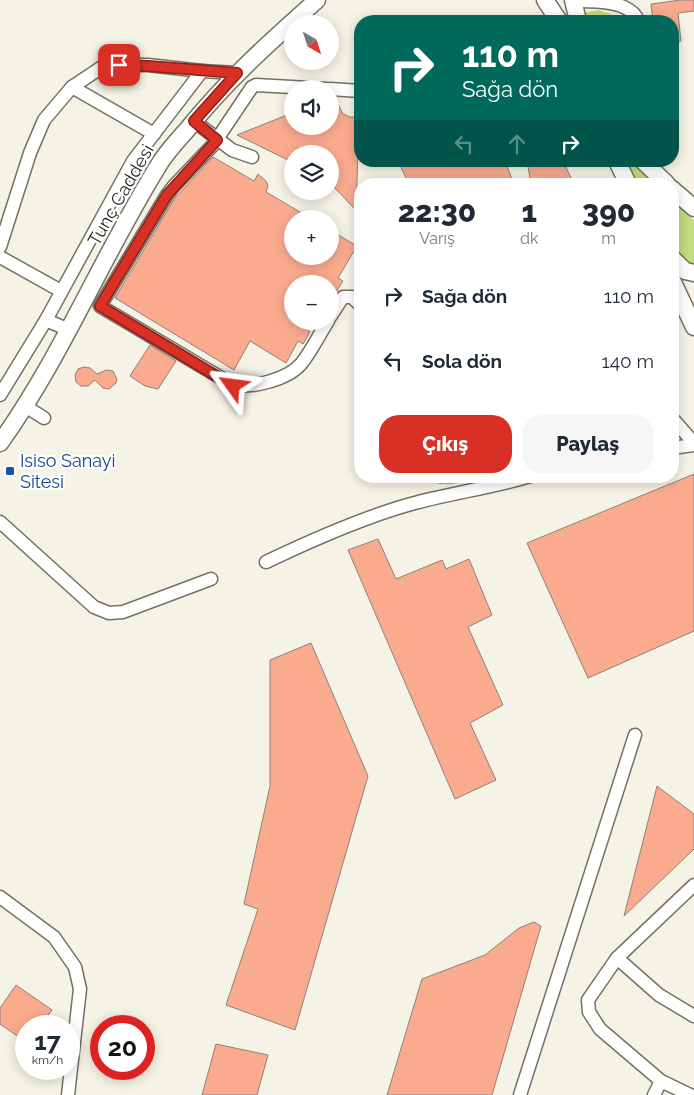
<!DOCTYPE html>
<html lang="tr">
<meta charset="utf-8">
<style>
body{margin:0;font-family:Raleway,sans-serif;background:#f6f6f7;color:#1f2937;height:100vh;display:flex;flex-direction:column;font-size:19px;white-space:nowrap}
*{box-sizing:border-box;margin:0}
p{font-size:16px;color:#747a83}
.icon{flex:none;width:28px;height:28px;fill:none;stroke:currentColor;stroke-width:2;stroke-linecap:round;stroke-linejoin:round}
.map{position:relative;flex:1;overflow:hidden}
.details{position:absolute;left:354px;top:178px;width:325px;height:305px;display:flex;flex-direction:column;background:#fff;border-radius:20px;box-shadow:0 2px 12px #0003}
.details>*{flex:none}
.guide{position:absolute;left:354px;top:15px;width:325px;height:152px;border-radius:20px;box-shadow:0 2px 12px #0003;background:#00695c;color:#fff;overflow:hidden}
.needle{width:32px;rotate:141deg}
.fabs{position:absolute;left:284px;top:15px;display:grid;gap:10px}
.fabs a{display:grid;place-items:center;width:55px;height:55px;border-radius:50%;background:#fff;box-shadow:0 2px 12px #0003;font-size:25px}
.speed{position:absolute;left:15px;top:1015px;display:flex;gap:10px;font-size:25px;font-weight:700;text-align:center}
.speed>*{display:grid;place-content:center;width:65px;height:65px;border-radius:50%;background:#fff;box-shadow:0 2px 12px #0003;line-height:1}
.speed small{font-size:12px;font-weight:400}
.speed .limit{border:8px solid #d22;background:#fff;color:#111}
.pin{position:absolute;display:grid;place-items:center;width:42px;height:42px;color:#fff;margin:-21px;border-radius:10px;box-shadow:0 2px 8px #0006}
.me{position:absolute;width:55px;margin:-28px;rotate:301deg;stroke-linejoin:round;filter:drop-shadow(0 0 4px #0008)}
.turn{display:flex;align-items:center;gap:18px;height:105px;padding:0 25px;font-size:22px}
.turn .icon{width:65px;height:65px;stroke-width:2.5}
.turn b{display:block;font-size:35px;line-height:42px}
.lanes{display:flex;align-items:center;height:48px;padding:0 25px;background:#0003;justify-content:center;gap:25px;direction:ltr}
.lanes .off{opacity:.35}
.eta{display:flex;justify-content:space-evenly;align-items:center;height:85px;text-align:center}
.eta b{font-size:30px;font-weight:800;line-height:35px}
.cta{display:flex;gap:10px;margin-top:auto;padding:10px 25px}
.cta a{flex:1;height:58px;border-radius:20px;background:#d93025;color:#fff;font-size:20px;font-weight:800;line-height:58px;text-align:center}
.cta a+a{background:#f6f6f7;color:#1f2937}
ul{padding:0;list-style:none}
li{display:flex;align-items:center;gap:15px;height:65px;padding:0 25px}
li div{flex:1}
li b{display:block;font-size:19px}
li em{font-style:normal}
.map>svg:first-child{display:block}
.green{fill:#c2dc7e}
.building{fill:#faab8e;stroke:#8e807b}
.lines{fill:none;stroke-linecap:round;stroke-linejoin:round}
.minor-casing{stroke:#737164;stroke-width:15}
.major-casing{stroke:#737164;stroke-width:19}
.minor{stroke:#fff;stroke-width:12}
.major{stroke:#fff;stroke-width:16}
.route-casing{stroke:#8d1f18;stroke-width:12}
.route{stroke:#d93025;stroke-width:9}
.transit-dot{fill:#1a4fb4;stroke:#fff;stroke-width:2}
.labels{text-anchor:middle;stroke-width:4.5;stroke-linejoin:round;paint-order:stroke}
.street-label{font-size:18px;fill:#282722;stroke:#fff}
.transit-label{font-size:18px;fill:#164399;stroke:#fff;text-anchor:start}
</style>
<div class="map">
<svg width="694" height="1095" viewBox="0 0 694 1095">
<rect width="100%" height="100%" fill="#f5f3e5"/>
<g class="green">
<polygon points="598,10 611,14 616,18 616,21 587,21 584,13"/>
<polygon points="626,161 633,161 654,184 638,184"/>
<polygon points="672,200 694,220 694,267 676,255 673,249"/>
</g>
<g class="building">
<polygon points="681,0 694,0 694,11 678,13 681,41 672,42 672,21 653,21 651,4"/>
<polygon points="330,97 334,97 343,114 350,117 356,117 359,121 356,210 330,183 330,154 292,154 292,162 237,135 292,113 292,126 330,126"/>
<polygon points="213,157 254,181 258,174 266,181 268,186 266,192 312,219 292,219 292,256 330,256 330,230 357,246 338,278 343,281 336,292 330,289 330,284 292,284 292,321 308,321 304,328 310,332 303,344 298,341 286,363 250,341 234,370 115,298 175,198"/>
<polygon points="398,161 505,161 514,184 409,184"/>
<polygon points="527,161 563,161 574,184 531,184"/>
<polygon points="150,345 176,361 158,389 145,386 130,376"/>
<polygon points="84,367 90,368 97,374 106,370 113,371 117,379 116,383 109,389 103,388 95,380 88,386 81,386 76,382 75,375 78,369"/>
<polygon points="694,474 694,631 588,678 527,543"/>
<polygon points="378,539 396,579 442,560 446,569 469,559 492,615 468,627 503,705 470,723 496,780 455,799 348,550"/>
<polygon points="311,643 368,776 295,1030 226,1005 258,909 244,904 270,786 270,660"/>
<polygon points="657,786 694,814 694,849 624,916"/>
<polygon points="534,922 541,926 492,1095 387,1095 422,979 485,955 519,928"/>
<polygon points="16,985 52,1010 40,1026 26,1026 26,1042 0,1024 0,1008"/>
<polygon points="216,1044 268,1055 257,1095 202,1095"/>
</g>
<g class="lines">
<defs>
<g id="minor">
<path d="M573,1C593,1 631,0 638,21"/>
<polyline points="72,87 154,134"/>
<path d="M327,89L256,85L252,87L213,145L173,187L167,195L100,306L233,385C252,388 287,380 301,364C311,352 319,335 328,321"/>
<polyline points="330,89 360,91"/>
<polyline points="194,121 232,150 252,157"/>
<polyline points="0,247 30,153 44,120 72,87 105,65 148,65 202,71"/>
<polyline points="0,257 61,291"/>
<polyline points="330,317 343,297 352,297 360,305"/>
<polyline points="69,330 46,320 133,161 202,71 237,73"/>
<polyline points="0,395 46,320"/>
<polyline points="25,406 44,418"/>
<polyline points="672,418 694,443"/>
<polyline points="672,448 694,445"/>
<polyline points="440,476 453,476"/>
<polyline points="0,522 94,607 109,613 123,612 211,579"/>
<path d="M266,562C312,540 361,518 411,504C450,493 491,488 530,476"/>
<polyline points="0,897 54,937 75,967 80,989 68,1095"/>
<polyline points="617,958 659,995 694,1016"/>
<polyline points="520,1095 635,735"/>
<polyline points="654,1095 661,1081"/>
<polyline points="690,1095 661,1081 600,1029 589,1012 588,1000 617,958 694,885"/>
</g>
<g id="major">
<polyline points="545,0 559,21"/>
<polyline points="573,0 578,21"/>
<polyline points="617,161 628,184"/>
<polyline points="643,161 667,184"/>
<polyline points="672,189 694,208"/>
<polyline points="672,258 685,271 694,273"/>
<polyline points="672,280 694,327"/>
<path d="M0,443C63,355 103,254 160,163C167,152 177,141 186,131C225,82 271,41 317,0"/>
</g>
</defs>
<use href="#minor" class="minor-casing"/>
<use href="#major" class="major-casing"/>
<use href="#minor" class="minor"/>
<use href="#major" class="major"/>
</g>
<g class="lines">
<defs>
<polyline id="route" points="119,65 148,66 237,73 194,121 217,140 167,195 100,306 233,386"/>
</defs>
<use href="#route" class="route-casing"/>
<use href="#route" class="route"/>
</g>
<rect class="transit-dot" x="5" y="466" width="10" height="10" rx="2.5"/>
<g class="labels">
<g class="street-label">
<text transform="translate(121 195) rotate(-60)" y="6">Tunç Caddesi</text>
</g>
<g class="transit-label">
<text x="20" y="467">Isiso Sanayi<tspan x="20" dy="21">Sitesi</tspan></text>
</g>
</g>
</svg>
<div class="fabs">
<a><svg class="needle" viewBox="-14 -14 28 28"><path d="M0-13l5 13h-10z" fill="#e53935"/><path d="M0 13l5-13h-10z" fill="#747a83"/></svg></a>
<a><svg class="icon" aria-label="sound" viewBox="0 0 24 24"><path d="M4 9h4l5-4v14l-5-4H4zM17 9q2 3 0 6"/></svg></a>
<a><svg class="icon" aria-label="layers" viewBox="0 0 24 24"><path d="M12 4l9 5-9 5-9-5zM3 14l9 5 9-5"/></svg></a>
<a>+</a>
<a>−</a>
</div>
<div class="speed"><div>17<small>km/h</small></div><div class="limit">20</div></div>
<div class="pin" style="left:119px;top:65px;background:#d93025"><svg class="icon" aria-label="arrive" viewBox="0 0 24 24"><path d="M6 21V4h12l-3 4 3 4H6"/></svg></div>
<svg class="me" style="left:233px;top:386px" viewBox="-20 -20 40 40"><path d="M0-17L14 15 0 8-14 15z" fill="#d93025" stroke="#fff" stroke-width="4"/></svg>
<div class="guide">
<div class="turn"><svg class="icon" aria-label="right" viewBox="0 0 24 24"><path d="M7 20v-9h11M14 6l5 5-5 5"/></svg><div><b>110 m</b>Sağa dön</div></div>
<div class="lanes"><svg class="icon off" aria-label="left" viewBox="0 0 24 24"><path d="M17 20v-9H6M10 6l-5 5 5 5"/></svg><svg class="icon off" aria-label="ahead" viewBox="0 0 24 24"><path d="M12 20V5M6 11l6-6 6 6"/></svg><svg class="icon" aria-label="right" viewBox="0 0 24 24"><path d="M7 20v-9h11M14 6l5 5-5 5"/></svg></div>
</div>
<section class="details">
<div class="eta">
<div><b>22:30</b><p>Varış</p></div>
<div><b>1</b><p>dk</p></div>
<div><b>390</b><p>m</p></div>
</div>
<ul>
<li><svg class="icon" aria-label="right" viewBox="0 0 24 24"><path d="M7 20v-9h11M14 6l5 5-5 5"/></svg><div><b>Sağa dön</b></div><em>110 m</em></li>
<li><svg class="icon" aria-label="left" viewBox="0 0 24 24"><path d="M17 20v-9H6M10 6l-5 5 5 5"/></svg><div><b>Sola dön</b></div><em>140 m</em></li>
</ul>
<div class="cta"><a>Çıkış</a><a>Paylaş</a></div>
</section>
</div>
